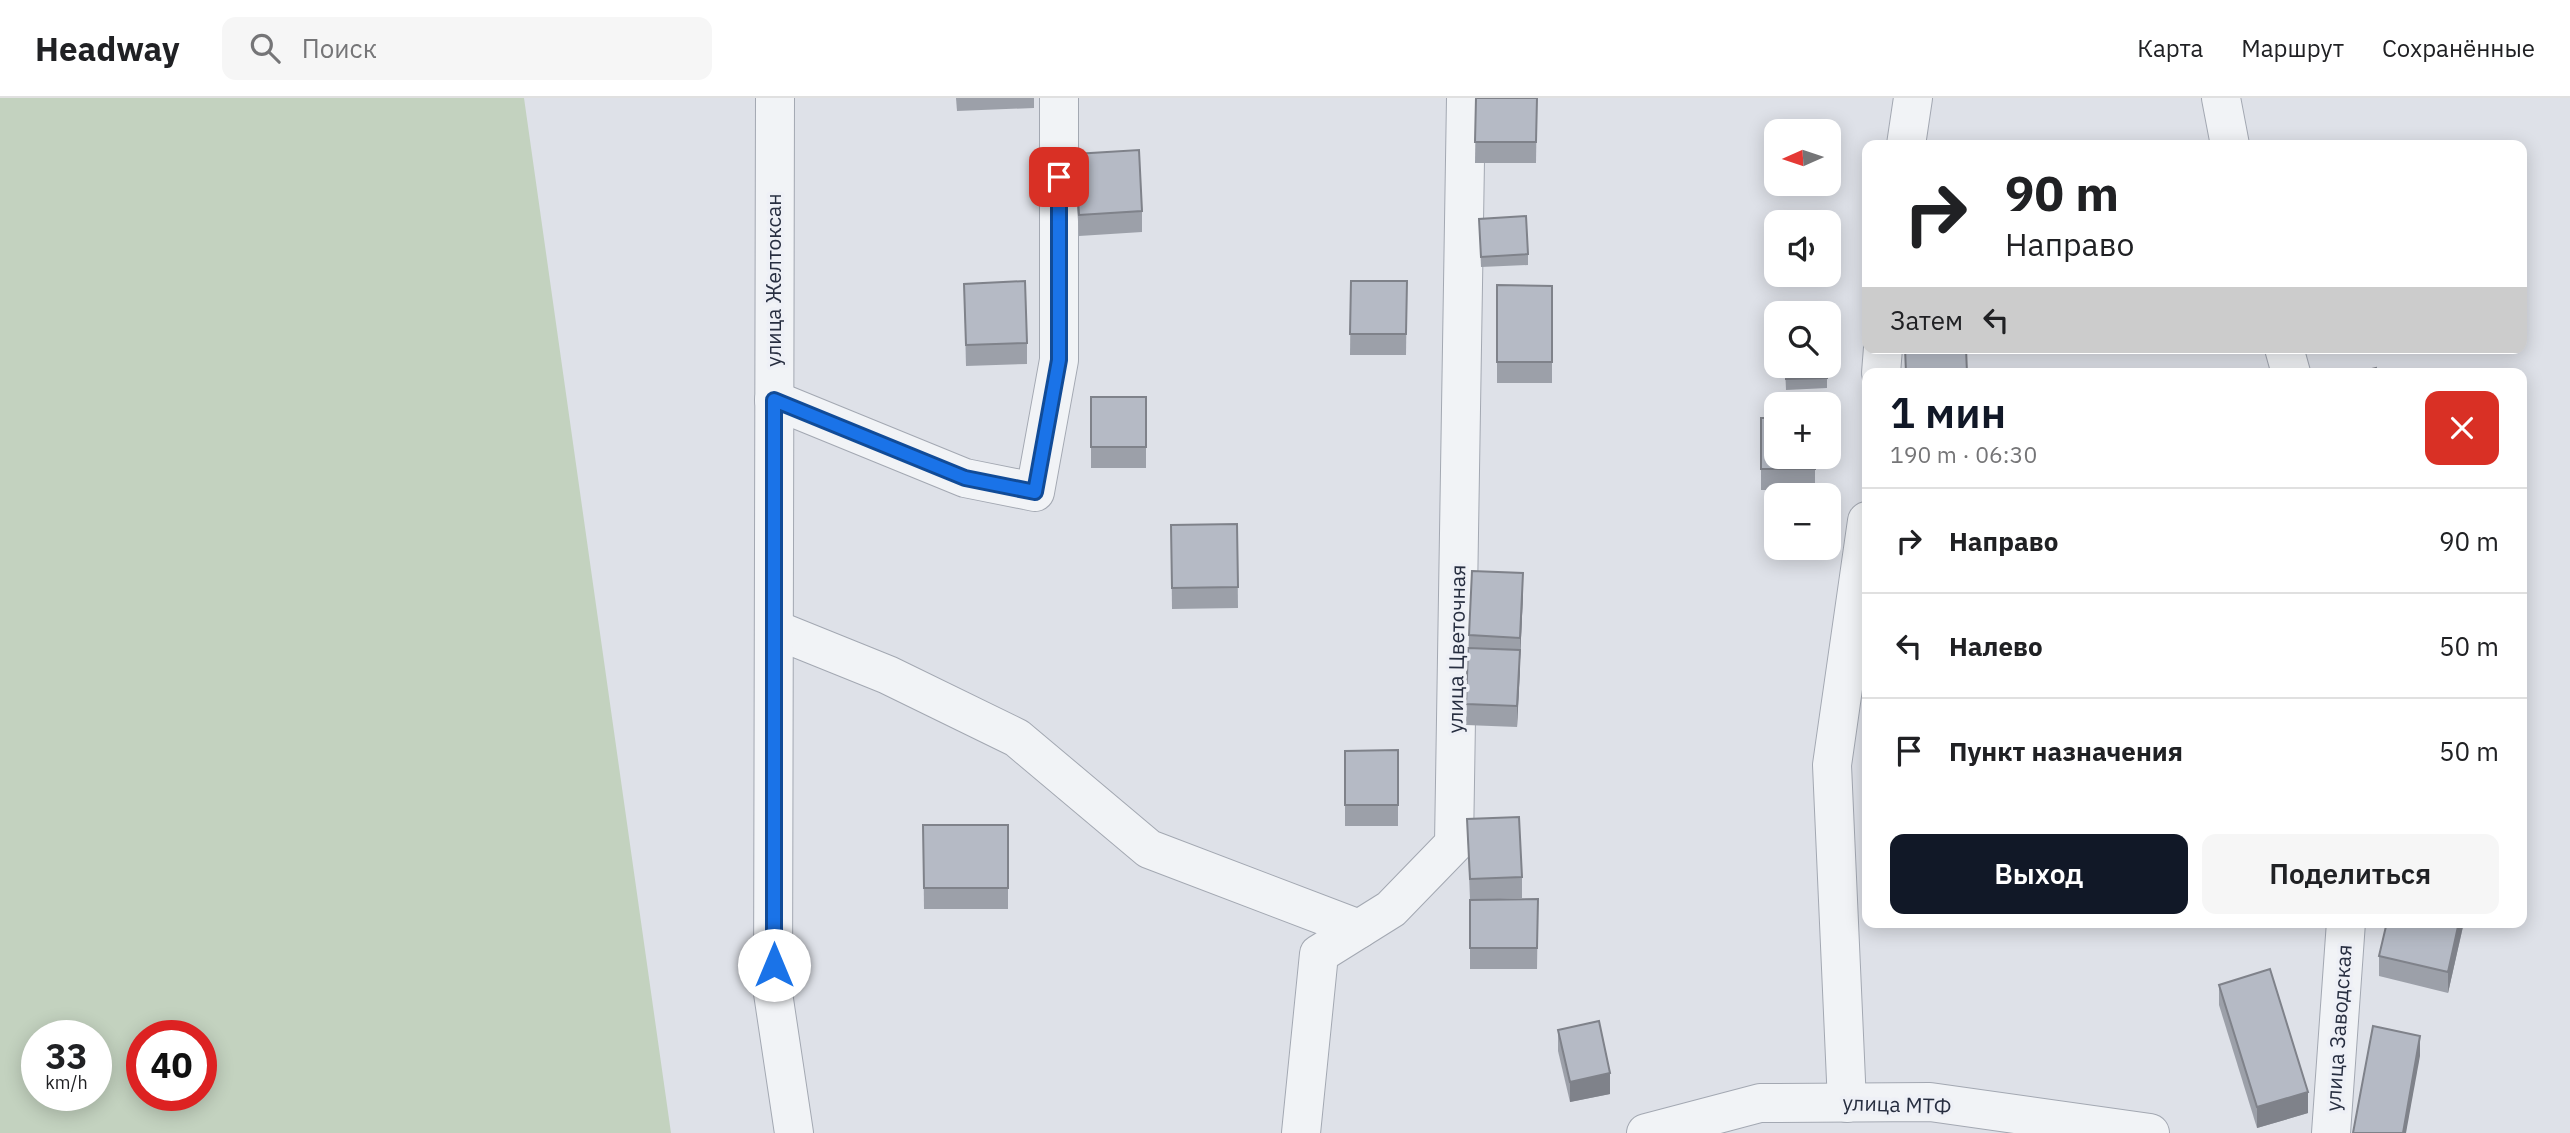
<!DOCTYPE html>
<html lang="ru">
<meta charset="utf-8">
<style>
body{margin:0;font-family:"IBM Plex Sans",sans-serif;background:#f6f6f6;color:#202124;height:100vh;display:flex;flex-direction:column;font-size:26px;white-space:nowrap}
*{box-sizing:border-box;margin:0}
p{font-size:23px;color:#757577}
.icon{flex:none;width:38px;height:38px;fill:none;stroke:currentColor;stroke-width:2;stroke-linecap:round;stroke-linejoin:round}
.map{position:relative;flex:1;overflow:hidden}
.drawer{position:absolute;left:1862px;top:270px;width:665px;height:560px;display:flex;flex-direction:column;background:#fff;border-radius:14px;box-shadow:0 4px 18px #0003}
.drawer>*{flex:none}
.hud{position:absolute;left:1862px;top:42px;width:665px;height:214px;border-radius:14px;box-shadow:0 4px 18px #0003;background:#fff;color:#202124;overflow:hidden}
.needle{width:46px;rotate:267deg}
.tools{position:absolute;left:1764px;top:21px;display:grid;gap:14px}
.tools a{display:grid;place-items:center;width:77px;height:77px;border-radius:14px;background:#fff;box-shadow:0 4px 18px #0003;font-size:35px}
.speed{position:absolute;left:21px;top:922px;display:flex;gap:14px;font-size:35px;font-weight:700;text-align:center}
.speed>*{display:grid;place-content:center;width:91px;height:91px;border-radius:50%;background:#fff;box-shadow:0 4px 18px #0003;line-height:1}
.speed small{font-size:18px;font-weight:400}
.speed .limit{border:10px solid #d22;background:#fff;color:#111}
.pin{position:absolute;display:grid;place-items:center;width:60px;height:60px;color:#fff;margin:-30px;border-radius:14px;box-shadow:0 4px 10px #0006}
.me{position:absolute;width:77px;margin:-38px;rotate:0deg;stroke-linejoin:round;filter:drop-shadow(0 0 5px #0008)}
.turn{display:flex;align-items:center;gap:24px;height:147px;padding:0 28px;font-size:32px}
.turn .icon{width:91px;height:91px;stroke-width:2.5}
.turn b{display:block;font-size:49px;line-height:60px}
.then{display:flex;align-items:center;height:66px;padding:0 28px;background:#0003;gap:14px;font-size:26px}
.round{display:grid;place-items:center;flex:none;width:74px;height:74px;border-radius:14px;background:#f6f6f6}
.summary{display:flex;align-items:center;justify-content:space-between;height:119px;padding:0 28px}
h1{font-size:42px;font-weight:600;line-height:52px;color:#111827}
.action{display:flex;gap:14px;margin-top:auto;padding:14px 28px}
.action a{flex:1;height:80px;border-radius:14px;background:#111827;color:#fff;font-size:28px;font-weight:600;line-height:80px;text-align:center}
.action a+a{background:#f6f6f6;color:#202124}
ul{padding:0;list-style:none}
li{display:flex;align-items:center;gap:21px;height:105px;padding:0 28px;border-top:2px solid #e0e0e0}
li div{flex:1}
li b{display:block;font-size:26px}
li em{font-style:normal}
header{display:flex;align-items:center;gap:42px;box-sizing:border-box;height:98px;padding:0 35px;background:#fff;border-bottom:2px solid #e0e0e0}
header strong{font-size:33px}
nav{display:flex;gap:38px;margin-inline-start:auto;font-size:24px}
.search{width:490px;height:63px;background:#f6f6f6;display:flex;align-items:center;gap:18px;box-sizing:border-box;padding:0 24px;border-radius:14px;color:#757577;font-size:26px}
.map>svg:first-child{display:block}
.green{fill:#c3d2bf;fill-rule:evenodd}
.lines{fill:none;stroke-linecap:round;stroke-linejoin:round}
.minor-casing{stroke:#a3a8b2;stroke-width:40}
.tertiary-casing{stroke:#a3a8b2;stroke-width:40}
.minor{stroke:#f1f3f6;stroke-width:38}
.tertiary{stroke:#f1f3f6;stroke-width:38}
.wall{fill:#9ca0a9}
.shaded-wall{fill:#7f828a}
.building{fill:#b5bac5;stroke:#7f828a;stroke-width:2}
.route-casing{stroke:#114b97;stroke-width:18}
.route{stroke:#1a73e8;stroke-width:12}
.labels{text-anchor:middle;stroke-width:7;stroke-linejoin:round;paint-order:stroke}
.street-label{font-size:21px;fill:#272e40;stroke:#eef0f6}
</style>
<header>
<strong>Headway</strong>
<div class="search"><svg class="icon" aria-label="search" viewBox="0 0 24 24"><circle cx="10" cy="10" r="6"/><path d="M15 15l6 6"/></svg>Поиск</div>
<nav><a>Карта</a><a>Маршрут</a><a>Сохранённые</a></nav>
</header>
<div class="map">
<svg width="2570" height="1035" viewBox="0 0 2570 1035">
<rect width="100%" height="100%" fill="#dee1e8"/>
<path class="green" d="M0,0H524L671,1035H0ZM96,938V998H37V938ZM201,938V998H142V938Z"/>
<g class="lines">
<defs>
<g id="minor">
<polyline points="2221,0 2230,47"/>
<polyline points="1906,47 1913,0"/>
<polyline points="2284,250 2291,275"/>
<polyline points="1881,275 1883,250"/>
<polyline points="774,302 965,380 1035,394 1059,262 1059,0"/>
<polyline points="774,531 888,577 1017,640 1149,751 1359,831"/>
<polyline points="1847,1005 1832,667 1867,423"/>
<polyline points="1301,1035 1319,856 1391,811 1454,746 1466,0"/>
<polyline points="1646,1035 1760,1005 1930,1004 2150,1035"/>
<polyline points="2331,1035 2346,824"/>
</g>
<polyline id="tertiary" points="775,0 773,895 794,1035"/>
</defs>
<use href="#minor" class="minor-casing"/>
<use href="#tertiary" class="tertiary-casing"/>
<use href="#minor" class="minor"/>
<use href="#tertiary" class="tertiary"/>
</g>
<g class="wall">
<polygon points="956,0 1034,0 1034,10 957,13"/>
<polygon points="1476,0 1537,0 1536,65 1475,65"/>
<polygon points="1075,56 1142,113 1142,134 1079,138 1075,77"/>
<polygon points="1479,121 1528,156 1528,167 1481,169"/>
<polygon points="1351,183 1407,183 1406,257 1350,257"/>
<polygon points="964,186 1027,245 1027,266 966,268"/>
<polygon points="1497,187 1552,188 1552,285 1497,285"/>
<polygon points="1785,268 1827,268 1827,290 1786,292"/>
<rect x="1091" y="299" width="55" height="71"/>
<polygon points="1761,320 1815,359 1815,392 1761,392"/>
<polygon points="1237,426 1238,510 1172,511 1171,427"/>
<polygon points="1523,496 1517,629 1466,627 1469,537"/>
<polygon points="1398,652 1398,728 1345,728 1345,653"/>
<polygon points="1467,721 1522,779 1522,800 1478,802 1538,801 1537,871 1470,871 1470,802"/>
<polygon points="923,727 1008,727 1008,811 924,811"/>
<polygon points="2464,824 2448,895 2379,878 2379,858"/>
<polygon points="2219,887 2308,1015 2257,1030 2219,907"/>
<polygon points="1558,932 1610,996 1570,1004 1558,953"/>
</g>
<g class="shaded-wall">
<polygon points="1523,475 1523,496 1520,561 1520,540"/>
<polygon points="1520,552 1520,573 1517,629 1517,608"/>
<polygon points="2459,824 2464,824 2448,895 2448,874"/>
<polygon points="2420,938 2420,958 2406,1035 2403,1035"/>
<polygon points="1610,975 1610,996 1570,1004 1570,984"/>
<polygon points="2308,994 2308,1015 2257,1030 2257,1009"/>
</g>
<g class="building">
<polygon points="1476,0 1537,0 1536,44 1475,44"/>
<polygon points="1139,52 1142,113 1079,117 1075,56"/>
<polygon points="1526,118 1528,156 1481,159 1479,121"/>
<polygon points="1025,183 1027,245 966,247 964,186"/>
<polygon points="1351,183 1407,183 1406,236 1350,236"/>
<polygon points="1497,187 1552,188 1552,264 1497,264"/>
<polygon points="1905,250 1966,250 1967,275 1906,275"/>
<polygon points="1786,268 1827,268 1827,280 1786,281"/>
<polygon points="2376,270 2377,275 2355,275"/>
<rect x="1091" y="299" width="55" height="50"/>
<polygon points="1761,320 1776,320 1776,359 1815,359 1815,371 1761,371"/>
<polygon points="1237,426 1238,489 1172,490 1171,427"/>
<polygon points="1472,473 1523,475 1520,540 1469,537"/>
<polygon points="1468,550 1520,552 1517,608 1466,606"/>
<polygon points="1398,652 1398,707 1345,707 1345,653"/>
<polygon points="1519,719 1522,779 1470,781 1467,721"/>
<polygon points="923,727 1008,727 1008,790 924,790"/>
<polygon points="1538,801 1537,850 1470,850 1470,802"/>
<polygon points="2387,824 2459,824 2448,874 2379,858"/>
<polygon points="2270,871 2308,994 2257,1009 2219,887"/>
<polygon points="1599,923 1610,975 1570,984 1558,932"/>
<polygon points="2373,928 2420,938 2403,1035 2353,1035"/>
</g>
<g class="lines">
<defs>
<polyline id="route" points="774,867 774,302 965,380 1035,394 1059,262 1059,79"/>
</defs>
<use href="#route" class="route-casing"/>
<use href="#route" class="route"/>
</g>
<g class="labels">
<g class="street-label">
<text transform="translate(774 182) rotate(-90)" y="7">улица Желтоксан</text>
<text transform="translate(1457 551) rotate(-89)" y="7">улица Цветочная</text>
<text transform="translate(2339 930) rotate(-86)" y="7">улица Заводская</text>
<text transform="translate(1897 1007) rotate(2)" y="7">улица МТФ</text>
</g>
</g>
</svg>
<div class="tools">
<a><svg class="needle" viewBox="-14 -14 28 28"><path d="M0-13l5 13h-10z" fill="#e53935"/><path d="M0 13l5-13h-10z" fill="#757577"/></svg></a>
<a><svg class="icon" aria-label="sound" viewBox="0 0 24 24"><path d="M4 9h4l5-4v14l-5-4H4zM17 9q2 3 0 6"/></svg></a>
<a><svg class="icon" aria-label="search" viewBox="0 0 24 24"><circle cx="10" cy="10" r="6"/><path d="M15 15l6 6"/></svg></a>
<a>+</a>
<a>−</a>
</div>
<div class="speed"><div>33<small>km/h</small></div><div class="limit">40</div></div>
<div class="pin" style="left:1059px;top:79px;background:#d93025"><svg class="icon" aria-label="arrive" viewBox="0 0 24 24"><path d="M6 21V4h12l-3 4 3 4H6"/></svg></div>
<svg class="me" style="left:774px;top:867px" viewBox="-20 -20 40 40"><circle r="19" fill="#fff"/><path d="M0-13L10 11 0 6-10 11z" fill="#1a73e8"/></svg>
<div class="hud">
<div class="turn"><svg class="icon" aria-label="right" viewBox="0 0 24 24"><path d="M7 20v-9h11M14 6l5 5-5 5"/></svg><div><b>90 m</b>Направо</div></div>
<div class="then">Затем<svg class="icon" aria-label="left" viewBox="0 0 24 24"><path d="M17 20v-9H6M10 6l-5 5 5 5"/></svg></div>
</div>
<section class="drawer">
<div class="summary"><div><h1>1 мин</h1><p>190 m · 06:30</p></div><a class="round" style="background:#d93025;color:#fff"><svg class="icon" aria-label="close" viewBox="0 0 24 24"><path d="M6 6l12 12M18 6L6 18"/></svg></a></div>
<ul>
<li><svg class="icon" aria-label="right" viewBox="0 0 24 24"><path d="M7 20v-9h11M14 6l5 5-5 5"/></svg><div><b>Направо</b></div><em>90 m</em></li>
<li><svg class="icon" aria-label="left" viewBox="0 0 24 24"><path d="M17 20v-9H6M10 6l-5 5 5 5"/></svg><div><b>Налево</b></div><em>50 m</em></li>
<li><svg class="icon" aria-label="arrive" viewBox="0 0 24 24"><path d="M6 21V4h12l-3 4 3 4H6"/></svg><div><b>Пункт назначения</b></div><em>50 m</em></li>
</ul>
<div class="action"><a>Выход</a><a>Поделиться</a></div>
</section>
</div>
